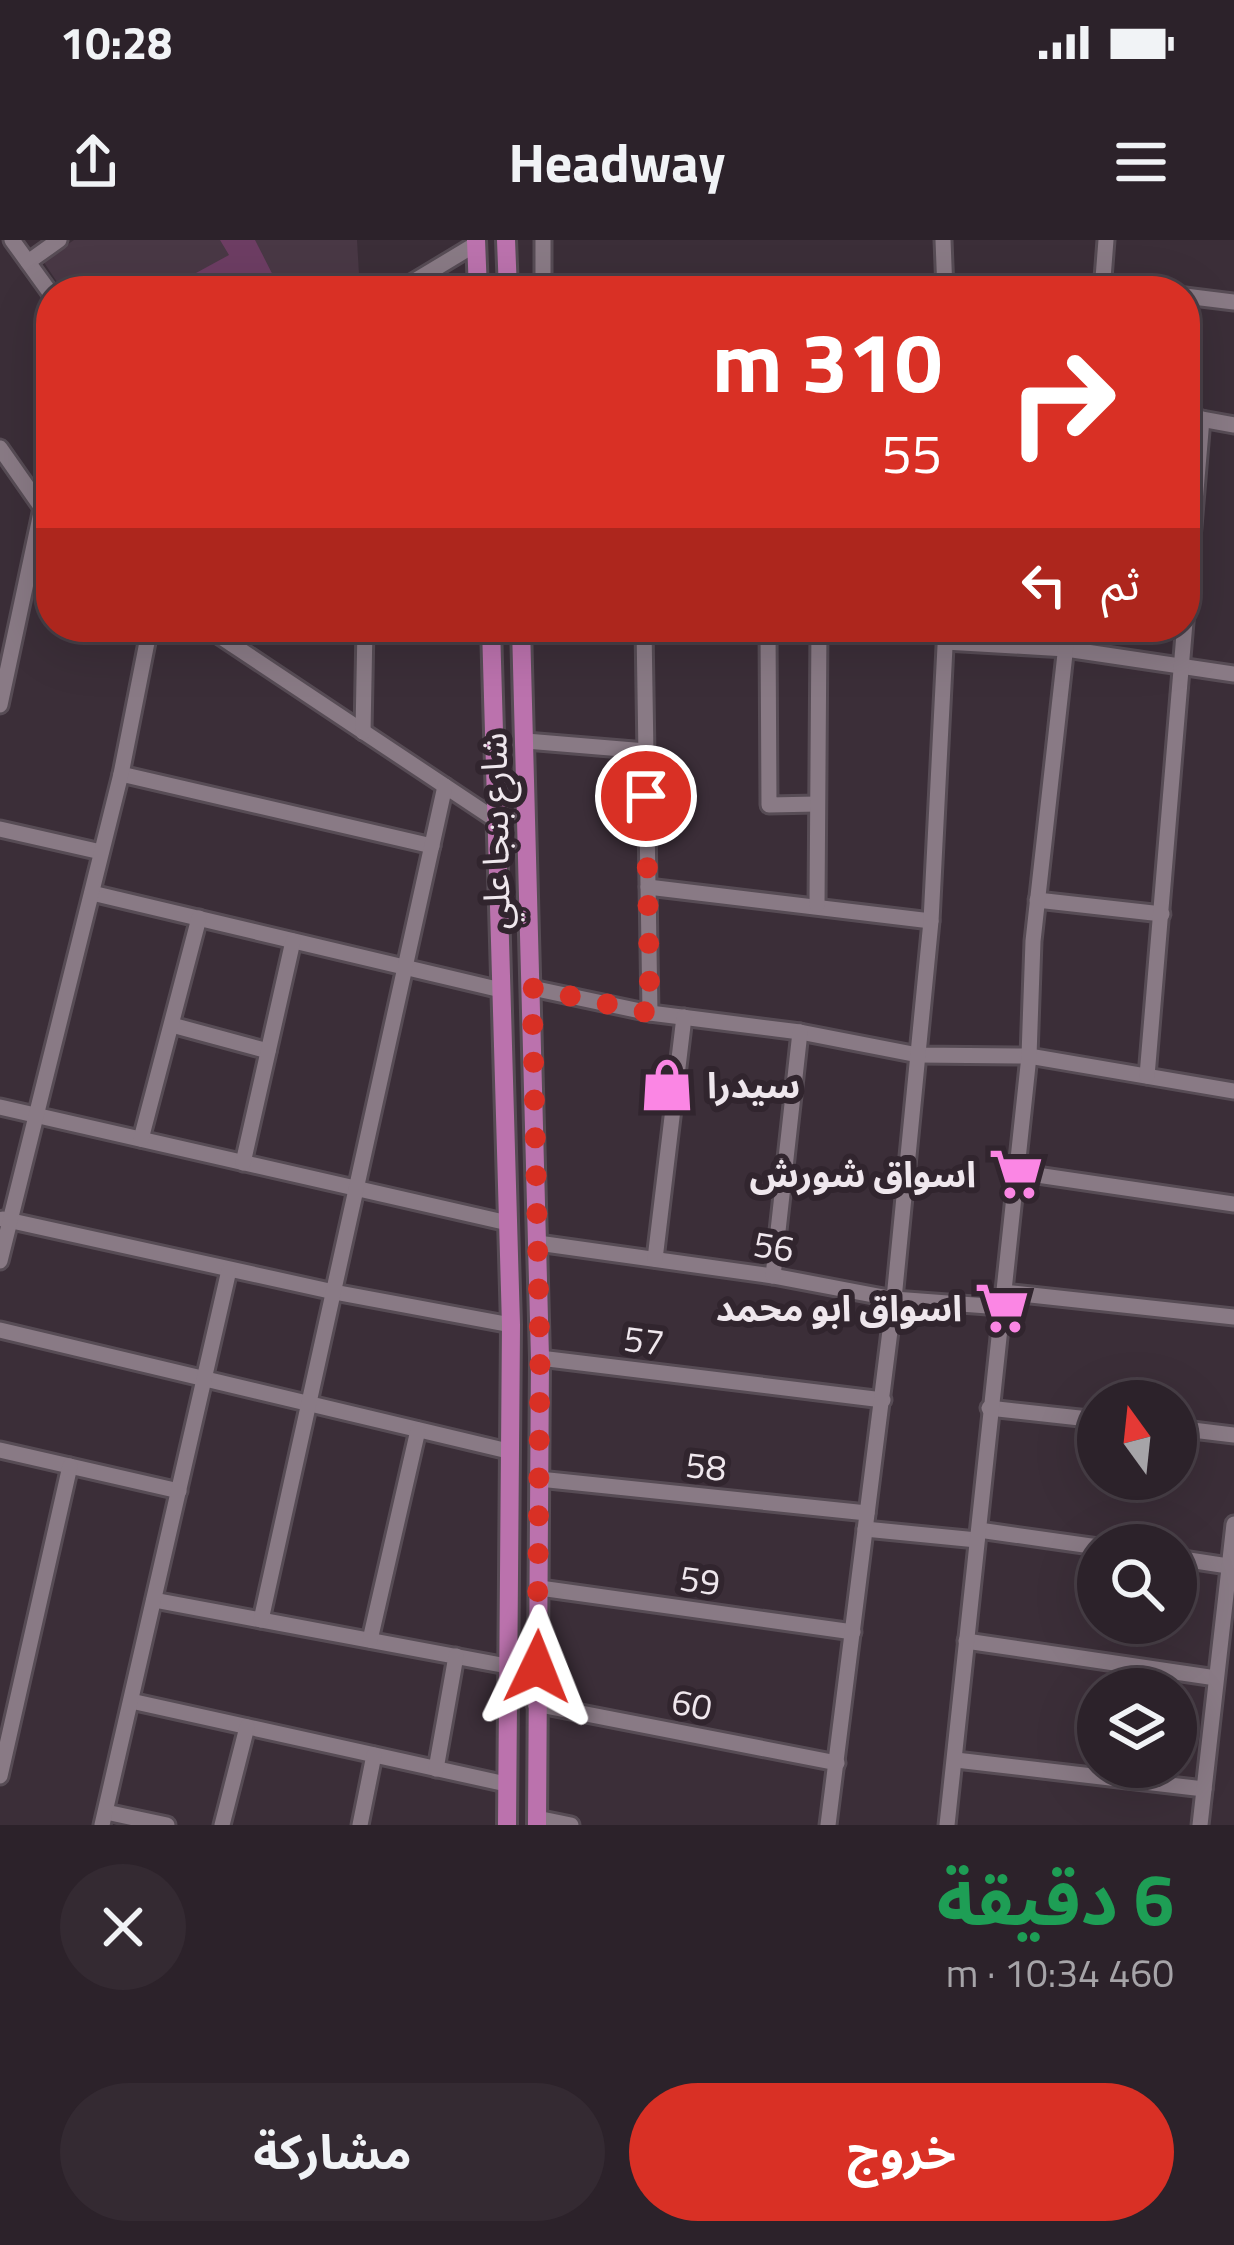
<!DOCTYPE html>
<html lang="ar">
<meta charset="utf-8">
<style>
body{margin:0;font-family:"Titillium Web","Noto Sans Arabic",sans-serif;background:#342a32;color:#f1f3f6;direction:rtl;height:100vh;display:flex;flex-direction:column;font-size:45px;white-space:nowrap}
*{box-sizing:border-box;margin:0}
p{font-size:39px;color:#a6a4a8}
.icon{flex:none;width:66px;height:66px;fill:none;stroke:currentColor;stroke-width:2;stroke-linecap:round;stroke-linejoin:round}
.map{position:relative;height:1585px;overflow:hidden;direction:ltr}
.side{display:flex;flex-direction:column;background:#2c222a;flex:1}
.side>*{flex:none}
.guide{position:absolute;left:36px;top:36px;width:1164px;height:366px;border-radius:48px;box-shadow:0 12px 48px #0002,0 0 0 3px #483f47;direction:rtl;background:#d93025;color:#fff;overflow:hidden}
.needle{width:78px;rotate:345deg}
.controls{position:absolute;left:1077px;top:1140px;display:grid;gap:24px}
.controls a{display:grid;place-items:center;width:120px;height:120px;border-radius:50%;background:#2c222a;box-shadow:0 12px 48px #0002,0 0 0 3px #483f47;font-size:60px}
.pin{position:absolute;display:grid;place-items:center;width:102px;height:102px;color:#fff;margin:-51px;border:6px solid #fff;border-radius:50%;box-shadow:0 3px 12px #0007}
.me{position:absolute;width:132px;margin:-66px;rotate:2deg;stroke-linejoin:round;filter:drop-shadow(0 0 9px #0008)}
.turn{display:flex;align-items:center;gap:42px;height:252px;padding:0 60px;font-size:54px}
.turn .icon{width:156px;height:156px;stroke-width:2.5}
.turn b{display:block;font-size:84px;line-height:102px}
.then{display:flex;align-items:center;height:114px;padding:0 60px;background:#0003;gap:24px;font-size:45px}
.round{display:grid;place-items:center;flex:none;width:126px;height:126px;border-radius:63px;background:#342a32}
.headline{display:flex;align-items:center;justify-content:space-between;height:204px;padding:0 60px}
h1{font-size:72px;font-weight:700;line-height:90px;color:#1e9e55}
.button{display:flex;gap:24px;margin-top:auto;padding:24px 60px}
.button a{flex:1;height:138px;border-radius:72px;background:#d93025;color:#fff;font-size:48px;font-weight:700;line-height:138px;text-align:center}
.button a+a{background:#342a32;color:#f1f3f6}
.status{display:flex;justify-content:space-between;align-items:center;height:84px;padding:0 60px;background:#2c222a;direction:ltr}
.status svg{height:33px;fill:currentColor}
header{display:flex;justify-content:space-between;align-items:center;height:156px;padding:0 60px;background:#2c222a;font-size:54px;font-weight:700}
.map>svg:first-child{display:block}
.built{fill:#493845}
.building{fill:#6d3d63}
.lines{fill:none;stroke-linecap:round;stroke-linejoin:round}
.minor-casing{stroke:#574c55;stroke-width:21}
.major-casing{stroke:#574c55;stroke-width:24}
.minor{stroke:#897a85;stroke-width:15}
.major{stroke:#bb72ad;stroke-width:18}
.route{stroke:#d93025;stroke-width:21;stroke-dasharray:0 37.8}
.labels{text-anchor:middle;stroke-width:12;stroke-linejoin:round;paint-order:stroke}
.street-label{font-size:36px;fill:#efe7ed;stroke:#31252e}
.poi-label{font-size:36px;font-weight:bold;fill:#efe7ed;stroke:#31252e;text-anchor:end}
</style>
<div class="status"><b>10:28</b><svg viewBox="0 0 49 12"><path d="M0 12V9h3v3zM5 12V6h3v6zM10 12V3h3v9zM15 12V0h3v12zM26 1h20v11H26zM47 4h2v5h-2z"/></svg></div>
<header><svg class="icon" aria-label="menu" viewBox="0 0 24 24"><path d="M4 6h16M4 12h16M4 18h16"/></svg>Headway<svg class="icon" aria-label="share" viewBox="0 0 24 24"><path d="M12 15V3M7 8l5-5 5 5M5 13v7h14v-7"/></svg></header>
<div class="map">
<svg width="1234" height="1585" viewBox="0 0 1234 1585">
<rect width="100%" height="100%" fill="#3b2e38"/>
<polygon class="built" points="74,0 357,0 360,51 63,51 43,21"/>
<polygon class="building" points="220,0 255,0 281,51 163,51 229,15"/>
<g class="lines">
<defs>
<g id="minor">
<polyline points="12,0 51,54"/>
<polyline points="543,0 543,51"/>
<polyline points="943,0 945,51"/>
<polyline points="28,22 59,0"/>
<polyline points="1102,45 1148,51"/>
<polyline points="398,51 476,4"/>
<polyline points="1102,51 1106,0"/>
<polyline points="1185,56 1234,62"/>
<polyline points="1185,176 1234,185"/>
<polyline points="0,208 42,268 51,275"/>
<polyline points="206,387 496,580"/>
<polyline points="644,387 650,773"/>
<polyline points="768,387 769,565 817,564"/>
<polyline points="945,402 1066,409 1234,434"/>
<polyline points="232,404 253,387"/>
<polyline points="0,465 42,268"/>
<polyline points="363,492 365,387"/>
<polyline points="526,501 646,511"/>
<polyline points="121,534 432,606"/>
<polyline points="0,589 101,612"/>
<polyline points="648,647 931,681"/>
<polyline points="92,653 501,750"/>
<polyline points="1037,660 1162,674"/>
<polyline points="817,665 819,387"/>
<polyline points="532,748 650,773 800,792 918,815 1029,816 1234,851"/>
<polyline points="172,785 268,811"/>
<polyline points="1147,836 1202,179"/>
<polyline points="0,867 508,983"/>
<polyline points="141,899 199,678"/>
<polyline points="243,923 293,701"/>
<polyline points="1016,932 1234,964"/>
<polyline points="3,979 334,1052 511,1085"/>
<polyline points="538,1003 773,1036 894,1059 1001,1067"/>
<polyline points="655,1019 684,777"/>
<polyline points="0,1021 121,534 150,387"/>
<polyline points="773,1036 800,792"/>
<polyline points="1003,1052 1234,1077"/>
<polyline points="0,1090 508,1211"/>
<polyline points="540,1118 883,1160"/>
<polyline points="989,1168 1098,1180"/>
<polyline points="1176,1188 1234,1195"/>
<polyline points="0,1210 179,1251"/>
<polyline points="539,1239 867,1273"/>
<polyline points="865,1289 977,1300"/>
<polyline points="979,1290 1098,1307"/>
<polyline points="1176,1318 1228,1326"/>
<polyline points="540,1348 853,1392"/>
<polyline points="154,1360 507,1426"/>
<polyline points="261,1380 445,546"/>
<polyline points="370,1400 418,1190"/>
<polyline points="966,1401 1216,1438"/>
<polyline points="131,1461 506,1544"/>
<polyline points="535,1464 837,1523"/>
<polyline points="956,1520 1204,1549"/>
<polyline points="436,1529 456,1416"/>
<polyline points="0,1536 70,1226"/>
<polyline points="106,1572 167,1585"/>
<polyline points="537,1578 571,1585"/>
<polyline points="102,1585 229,1030"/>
<polyline points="222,1585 247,1487"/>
<polyline points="360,1585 374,1515"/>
<polyline points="828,1585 894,1059 931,681 946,387"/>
<polyline points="947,1585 1029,816 1033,701 1068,387"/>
<polyline points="1200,1585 1234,1284"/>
</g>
<g id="major">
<polyline points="476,0 478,51"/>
<polyline points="506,0 508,51"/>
<polyline points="491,387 511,1085 507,1585"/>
<polyline points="521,387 540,1118 537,1585"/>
</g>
</defs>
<use href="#minor" class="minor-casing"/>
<use href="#major" class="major-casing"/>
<use href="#minor" class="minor"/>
<use href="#major" class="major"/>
</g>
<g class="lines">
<polyline class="route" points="537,1427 540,1118 532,748 650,773 646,556"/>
</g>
<defs>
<symbol id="shop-bare" viewBox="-9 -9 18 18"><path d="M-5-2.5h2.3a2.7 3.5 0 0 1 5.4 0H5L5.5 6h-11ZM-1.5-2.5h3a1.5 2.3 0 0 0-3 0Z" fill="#fb86e4" stroke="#31252e" stroke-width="2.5" paint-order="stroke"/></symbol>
<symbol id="supermarket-bare" viewBox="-9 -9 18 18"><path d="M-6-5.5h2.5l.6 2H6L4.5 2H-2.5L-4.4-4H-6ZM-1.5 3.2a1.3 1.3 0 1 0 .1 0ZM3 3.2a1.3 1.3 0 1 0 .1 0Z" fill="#fb86e4" stroke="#31252e" stroke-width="2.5" paint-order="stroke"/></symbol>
</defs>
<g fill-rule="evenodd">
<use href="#shop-bare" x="629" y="807" width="76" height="76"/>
<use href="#supermarket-bare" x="978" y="896" width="76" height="76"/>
<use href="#supermarket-bare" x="964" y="1030" width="76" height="76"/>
</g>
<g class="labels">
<g class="street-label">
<text transform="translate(495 591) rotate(-91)" y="13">شارع بنجا علي</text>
<text transform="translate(774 1006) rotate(9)" y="13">56</text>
<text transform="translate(644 1100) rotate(7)" y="13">57</text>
<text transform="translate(706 1226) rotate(6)" y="13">58</text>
<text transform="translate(700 1340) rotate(8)" y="13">59</text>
<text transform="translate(692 1464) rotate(11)" y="13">60</text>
</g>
<g class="poi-label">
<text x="707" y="858" text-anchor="start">سيدرا</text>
<text x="976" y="947">اسواق شورش</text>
<text x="962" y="1081">اسواق ابو محمد</text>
</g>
</g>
</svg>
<div class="controls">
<a><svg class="needle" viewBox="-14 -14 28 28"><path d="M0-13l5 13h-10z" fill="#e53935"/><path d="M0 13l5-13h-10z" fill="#a6a4a8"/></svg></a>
<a><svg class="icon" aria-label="search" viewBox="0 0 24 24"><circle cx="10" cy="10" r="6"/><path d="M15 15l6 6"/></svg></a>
<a><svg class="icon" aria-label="layers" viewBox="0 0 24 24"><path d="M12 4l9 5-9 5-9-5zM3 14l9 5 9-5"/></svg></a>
</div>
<div class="pin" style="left:646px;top:556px;background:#d93025"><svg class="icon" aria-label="arrive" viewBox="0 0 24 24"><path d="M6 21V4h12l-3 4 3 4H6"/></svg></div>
<svg class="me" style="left:537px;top:1427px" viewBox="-20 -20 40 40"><path d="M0-17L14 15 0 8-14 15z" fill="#d93025" stroke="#fff" stroke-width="4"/></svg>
<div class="guide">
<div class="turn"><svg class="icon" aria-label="right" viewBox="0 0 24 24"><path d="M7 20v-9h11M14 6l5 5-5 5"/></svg><div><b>310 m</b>55</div></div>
<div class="then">ثم<svg class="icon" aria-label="left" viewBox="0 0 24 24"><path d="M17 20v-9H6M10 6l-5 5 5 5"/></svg></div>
</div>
</div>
<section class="side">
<div class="headline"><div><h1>6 دقيقة</h1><p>460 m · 10:34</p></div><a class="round"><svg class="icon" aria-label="close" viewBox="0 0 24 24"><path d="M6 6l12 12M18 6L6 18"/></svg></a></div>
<div class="button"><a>خروج</a><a>مشاركة</a></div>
</section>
